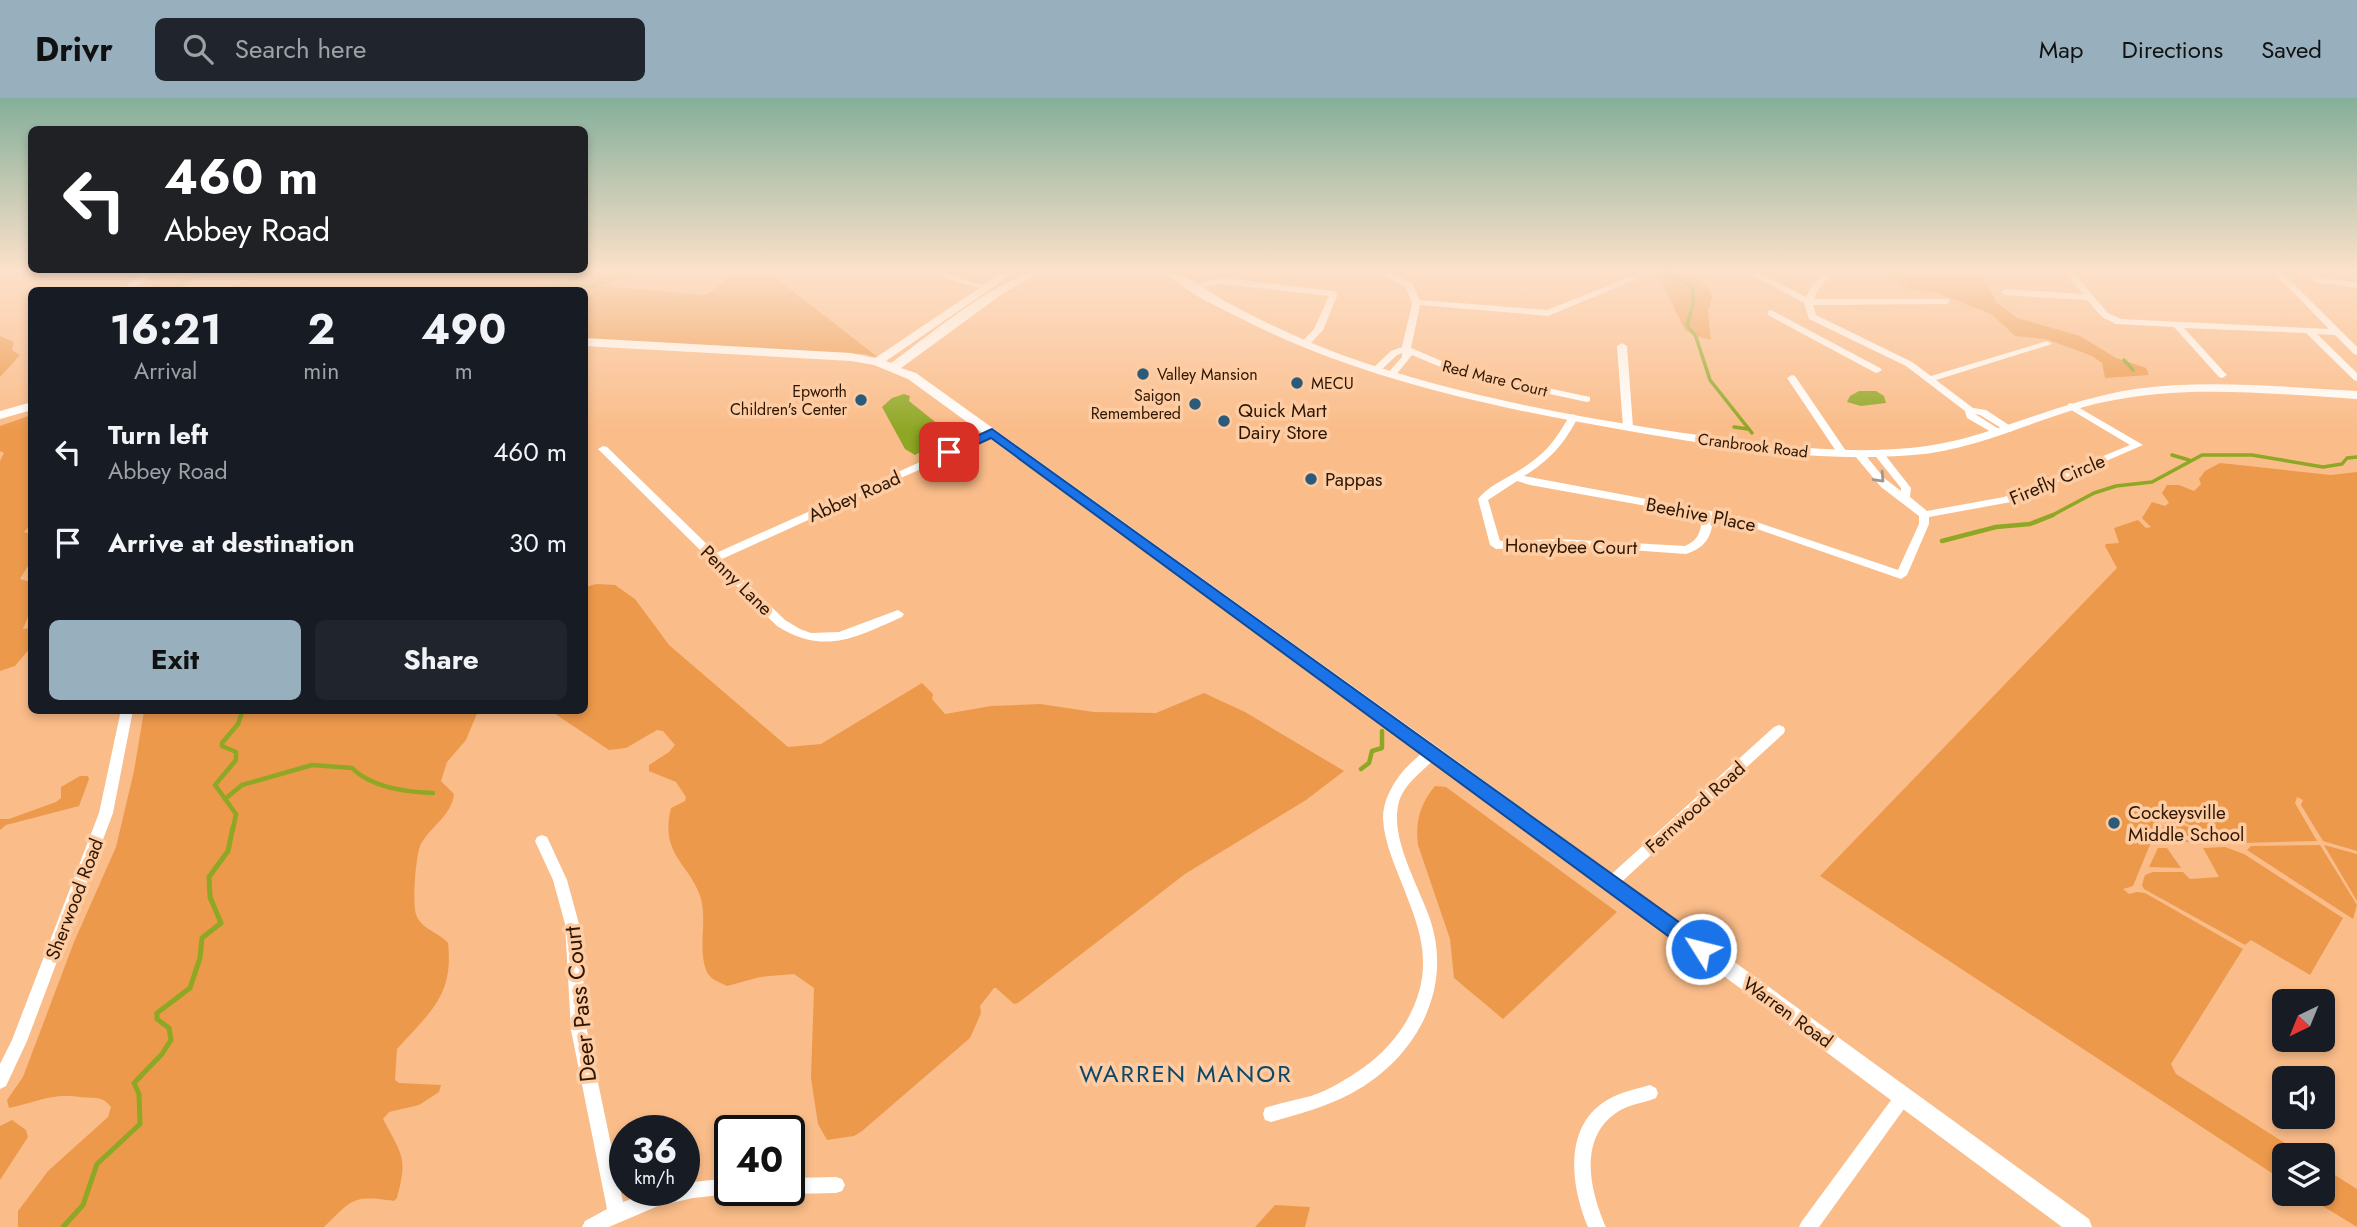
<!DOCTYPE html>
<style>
body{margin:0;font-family:Jost,sans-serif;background:#20242c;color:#f1f3f6;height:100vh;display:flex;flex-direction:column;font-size:26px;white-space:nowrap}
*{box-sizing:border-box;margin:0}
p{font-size:23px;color:#9ea1a6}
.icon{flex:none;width:38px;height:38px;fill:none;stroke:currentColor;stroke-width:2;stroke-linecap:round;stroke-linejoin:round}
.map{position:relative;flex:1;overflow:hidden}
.details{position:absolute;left:28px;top:189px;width:560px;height:427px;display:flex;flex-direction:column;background:#171b24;border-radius:10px;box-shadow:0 4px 10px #0003}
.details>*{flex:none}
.guide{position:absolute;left:28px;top:28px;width:560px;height:147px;border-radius:10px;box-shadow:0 4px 10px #0003;background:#202124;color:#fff;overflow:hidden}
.needle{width:46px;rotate:223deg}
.controls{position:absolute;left:2272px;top:891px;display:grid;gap:14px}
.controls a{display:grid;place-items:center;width:63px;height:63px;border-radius:10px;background:#171b24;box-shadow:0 4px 10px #0003;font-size:35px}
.speed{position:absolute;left:609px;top:1017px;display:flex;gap:14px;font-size:35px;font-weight:700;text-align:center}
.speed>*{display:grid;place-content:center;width:91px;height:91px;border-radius:50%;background:#171b24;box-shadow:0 4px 10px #0003;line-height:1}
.speed small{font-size:18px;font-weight:400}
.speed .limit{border:4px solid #111;border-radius:10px;background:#fff;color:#111}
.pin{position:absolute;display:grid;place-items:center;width:60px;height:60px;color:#fff;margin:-30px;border-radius:14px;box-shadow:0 4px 10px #0006}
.me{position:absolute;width:77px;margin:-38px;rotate:306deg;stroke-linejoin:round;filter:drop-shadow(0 0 5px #0008)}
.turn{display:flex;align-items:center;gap:24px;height:147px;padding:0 21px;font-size:32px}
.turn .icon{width:91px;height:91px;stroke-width:2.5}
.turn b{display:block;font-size:49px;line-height:60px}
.eta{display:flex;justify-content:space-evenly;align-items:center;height:119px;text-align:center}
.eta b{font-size:42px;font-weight:700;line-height:49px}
.primary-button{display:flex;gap:14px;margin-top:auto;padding:14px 21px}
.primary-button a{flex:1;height:80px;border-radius:10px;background:#98afbe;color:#111;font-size:28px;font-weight:700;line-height:80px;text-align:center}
.primary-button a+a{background:#20242c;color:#f1f3f6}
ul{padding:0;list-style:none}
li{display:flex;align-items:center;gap:21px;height:91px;padding:0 21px}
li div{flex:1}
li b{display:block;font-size:26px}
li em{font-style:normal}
header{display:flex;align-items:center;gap:42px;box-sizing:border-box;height:98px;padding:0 35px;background:#98afbe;color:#111}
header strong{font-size:33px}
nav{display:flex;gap:38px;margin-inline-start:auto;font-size:24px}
.search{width:490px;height:63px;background:#20242c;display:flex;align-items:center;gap:18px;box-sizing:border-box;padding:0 24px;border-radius:10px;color:#9ea1a6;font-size:26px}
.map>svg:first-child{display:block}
.green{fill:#ed994c}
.water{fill:#8ea724}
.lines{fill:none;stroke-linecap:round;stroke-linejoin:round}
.stream-far2{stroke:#8ea724;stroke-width:3.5}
.stream-far1{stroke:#8ea724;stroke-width:4.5}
.stream{stroke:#8ea724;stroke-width:5}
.minor{fill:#fff;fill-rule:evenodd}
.tertiary{fill:#fff;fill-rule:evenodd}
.oneway{stroke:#a0968d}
.route{fill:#1a73e8;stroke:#114b97;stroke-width:2}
.poi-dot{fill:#2c5b7a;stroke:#fecca3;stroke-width:2.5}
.labels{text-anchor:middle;stroke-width:7;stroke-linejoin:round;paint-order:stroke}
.far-poi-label{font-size:16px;fill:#2d1602;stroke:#fecca3;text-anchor:start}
.far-street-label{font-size:16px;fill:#2d1602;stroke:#fecca3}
.poi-label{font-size:19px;fill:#2d1602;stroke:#fecca3;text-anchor:start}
.street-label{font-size:19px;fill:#2d1602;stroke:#fecca3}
.near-street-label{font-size:23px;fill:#2d1602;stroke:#fecca3}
.near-neighbourhood-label{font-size:24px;letter-spacing:2px;fill:#0c4768;stroke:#fecca3}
</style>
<header>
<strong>Drivr</strong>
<div class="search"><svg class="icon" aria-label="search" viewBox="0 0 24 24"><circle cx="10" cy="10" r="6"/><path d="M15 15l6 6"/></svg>Search here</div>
<nav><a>Map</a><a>Directions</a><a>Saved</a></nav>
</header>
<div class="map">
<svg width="2357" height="1129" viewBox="0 0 2357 1129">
<rect width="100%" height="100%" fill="#fabc89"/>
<g class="green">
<polygon points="161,174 214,174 176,192 149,192 155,179"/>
<polygon points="249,174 649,174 612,183 602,188 706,197 737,174 768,174 879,260 864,256 585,242 584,192 222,192 254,180"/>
<polygon points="1652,174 1692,174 1710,192 1712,199 1708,213 1711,242 1696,238 1685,232 1661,182"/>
<polygon points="1886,174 1980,174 1997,205 2017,220 2080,238 2116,260 2146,270 2149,277 2105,280 2102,265 2092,258 2046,241 2015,238 1991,216 1938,195 1909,191"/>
<polygon points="0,238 14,244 12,252 20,257 0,279"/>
<polygon points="31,317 31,426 24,434 31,436 31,463 20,481 31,484 31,511 23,531 31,530 31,549 15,568 0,573 0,363 4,355 0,353 0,328"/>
<polygon points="2220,365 2331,377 2357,374 2357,753 2323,743 2301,707 2303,702 2297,699 2295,705 2317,743 2243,745 2230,739 2228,744 2163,715 2133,788 2123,791 2129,796 2137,794 2145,795 2243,851 2171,966 2176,976 2304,1057 2284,1057 2284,1083 1820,778 2117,470 2105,448 2106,446 2119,445 2114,430 2138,422 2146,430 2151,429 2142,420 2152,404 2165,408 2169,405 2162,395 2167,387 2179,387 2194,393 2201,386 2199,381 2205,373"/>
<path d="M597,486L615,487L635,501L669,547L788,649L821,646L922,585L933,596L932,601L945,616L991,608L1040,606L1094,614L1156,615L1204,595L1245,614L1344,673L1306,702L1185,776L1018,905L1014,906L996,890H994L980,908L981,915L970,940L862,1033L854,1038L827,1042L818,1026L811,980L814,890L794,876L760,879L727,888C719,884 709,881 706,872C698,849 707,824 701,801C691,766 659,758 671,710L685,703L686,699L676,684L649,673V667L669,654L675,647L663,633L657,632L626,650L609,652L551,613L584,612L585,489Z"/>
<path d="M144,613H478L466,642L447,664L441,683L454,696C452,717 431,728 421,746C416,754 412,805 416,816C420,831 439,834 448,845C454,898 429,915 397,951L395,982L399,985L441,987L439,994L419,1007L389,1014L383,1021C402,1057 408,1059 397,1100L394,1103C352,1097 353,1101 324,1129H18V1113L48,1073L108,1019L111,1009C102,997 94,1001 80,999C50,995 38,1004 9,1010L7,1002L23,979L74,844L116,749L134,673Z"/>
<polygon points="80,678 88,678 89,681 79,708 6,727 0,732 0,721 9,721 56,704 61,700 61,689"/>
<path d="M1435,688L1446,689L1617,814L1503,921L1454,880L1450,841L1418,747C1415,724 1420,706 1435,688Z"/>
<polygon points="2170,721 2214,741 2215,744 2161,744 2159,739 2165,724"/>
<polygon points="2320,747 2357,807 2353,821 2247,752 2251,748"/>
<polygon points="2324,747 2357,756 2357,803"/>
<polygon points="2225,749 2244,756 2343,820 2310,877 2251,842 2245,847 2144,791 2142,787 2145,777 2153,774 2183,774 2190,781 2219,779 2203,750"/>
<polygon points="2158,750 2167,750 2181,770 2149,769"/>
<polygon points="12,1022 26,1032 28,1039 0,1082 0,1028"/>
<polygon points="2322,1069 2357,1091 2357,1129 2303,1096 2322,1096"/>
<polygon points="1275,1107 1310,1109 1305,1129 1255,1129"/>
</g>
<g class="water">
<polygon points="1859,293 1876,293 1884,298 1886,305 1861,308 1847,304 1850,298"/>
<polygon points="904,296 910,298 909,303 949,335 942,343 915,357 905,351 882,309 892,300"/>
</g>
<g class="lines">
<g class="stream-far2">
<polyline points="1665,174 1693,189 1693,207 1687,227 1696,239 1710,282 1752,335"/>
<polyline points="565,189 596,188"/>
<polyline points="174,192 183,183 200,174"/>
<polyline points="516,192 559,189 588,174"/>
<polyline points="2124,262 2133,272"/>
<polyline points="1734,329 1748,331"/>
<polyline points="2172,357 2189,362"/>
<polyline points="2049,419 2094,395 2116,388 2152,384 2202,357 2252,357 2323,369 2342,366 2347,360 2357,359"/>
</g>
<g class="stream-far1">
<polyline points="1942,443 1996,429 2030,426 2053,417"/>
<polyline points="1361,671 1369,665 1372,653 1382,650 1382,633"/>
<path d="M225,701L242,687L312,667L352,670C372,690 406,694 433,695"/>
<polyline points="233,731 236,716 215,687 236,662 236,654 222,648 222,645 238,626 243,612"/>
</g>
<polyline class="stream" points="63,1129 83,1107 97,1066 140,1026 139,996 134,985 162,956 171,942 169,930 157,921 157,915 190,890 200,860 202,840 221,825 210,799 209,779 228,753 233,729"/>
<g class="minor">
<polygon points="927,174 940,174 989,189 985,192"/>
<polygon points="1377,174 1388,174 1412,185 1420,202 1547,212 1630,179 1637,181 1548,218 1420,207 1411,250 1463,272 1590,299 1590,303 1587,304 1457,276 1412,257 1395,278 1389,278 1387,276 1402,259 1402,255 1397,257 1379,274 1373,274 1373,270 1391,253 1402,249 1412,206 1406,189"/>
<polygon points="1461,174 1484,174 1469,179"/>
<polygon points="1747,174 1757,174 1806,199 1813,186 1826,174 1835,174 1819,190 1814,201 1949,201 1949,205 1946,206 1813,207 1816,217 1912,264 1931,278 2044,244 2047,243 2052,246 1936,282 1973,310 1986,312 2015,331 2010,334 2006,333 1980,317 1975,316 2002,333 2003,335 1998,338 1967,320 1965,313 1906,268 1809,221 1804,205"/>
<polygon points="2065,174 2073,174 2108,215 2121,221 2329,231 2273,174 2282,174 2357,249 2357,257 2354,256 2335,237 2317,236 2357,275 2357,283 2354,282 2306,235 2184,230 2225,275 2227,277 2222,280 2219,279 2174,229 2116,226 2102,219 2087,202 2005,197 2001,194 2005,191 2083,196"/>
<polygon points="2309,174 2317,174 2321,180 2357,184 2357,190 2315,184"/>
<polygon points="1223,180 1334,193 1338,196 1323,232 1308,248 1305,249 1300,246 1314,231 1329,198 1223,186 1211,187 1195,194 1191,191 1206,183"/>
<polygon points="1771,212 1880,270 1882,272 1877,275 1874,274 1768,217 1768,213"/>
<polygon points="1622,245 1627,248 1633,329 1628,332 1623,329 1617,248"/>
<polygon points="1792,277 1795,278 1848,356 1847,358 1839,358 1838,356 1787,280"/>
<path d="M2071,305L2143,347L2011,404L1929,419V426L1907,477L1901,481L1740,425L1713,420C1712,439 1705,450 1686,456L1560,447L1496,451L1490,447L1478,401C1488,388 1504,382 1518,373C1545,357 1555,343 1570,317L1573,316L1578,319C1565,345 1549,363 1524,378L1742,419L1898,472L1919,426V418L1881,389L1855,358V354H1863L1884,380L1901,393V390L1873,355L1874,353H1882L1911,390L1910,399L1927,413L2004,399L2130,347L2068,310V306ZM1517,383L1530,387L1702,418C1701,433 1699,442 1685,448L1560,441L1500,443L1488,402Z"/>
<path d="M992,332L996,333V337L722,461L785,522L800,531L811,535L839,534L898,512L904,516L902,519C856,539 825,558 777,528L598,351L603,348L607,349L716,455Z"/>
<polygon points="121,612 133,612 113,715 27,943 6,988 0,991 0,966 12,942 99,715"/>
<polygon points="1779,627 1784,629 1785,632 1784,635 1616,789 1611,791 1606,789 1604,785 1606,781 1774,629"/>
<path d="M1433,649L1438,651L1440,654C1426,673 1403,683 1398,708C1391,742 1419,789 1430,821C1454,892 1415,961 1352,995C1326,1009 1299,1016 1271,1024L1265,1022L1263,1016L1265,1010C1280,1005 1296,1002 1311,998C1329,992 1347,981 1363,970C1397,946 1424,906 1423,863C1423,840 1414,817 1406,796C1397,772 1384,746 1383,720C1383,702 1393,685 1404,672C1412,664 1422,653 1433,649Z"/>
<polygon points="542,737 547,739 567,782 579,826 587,932 623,1104 656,1092 684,1092 684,1085 730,1080 730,1092 737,1092 736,1094 730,1096 693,1100 658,1108 609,1129 582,1129 585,1123 607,1111 571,932 565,826 553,782 535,743 537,739"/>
<path d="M1650,987L1656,990L1658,995L1656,1000C1644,1005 1630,1006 1619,1013C1577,1039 1590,1092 1606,1129H1588C1571,1088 1562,1027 1609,1001C1621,994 1636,991 1650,987Z"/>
<polygon points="1903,991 1909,994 1911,999 1909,1004 1819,1129 1799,1129 1802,1123 1897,994"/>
<polygon points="836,1079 842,1081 845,1087 842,1093 836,1095 789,1096 782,1092 789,1092 789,1080"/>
</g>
<g class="tertiary">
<polygon points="144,174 156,174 133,192 122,192"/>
<path d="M1003,174H1015L886,263L891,265C925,241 1003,174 1041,174L1005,194L901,270L916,275L1439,650L2089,1121L2092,1129H2062L1427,658L908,281L874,267L851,263L584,248V240L851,255L875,260Z"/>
<path d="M1165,174C1189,174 1209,195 1230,206C1266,225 1304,243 1342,257C1470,302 1607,325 1741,343C1813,352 1891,359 1962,341C2021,325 2075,300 2135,291C2208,281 2283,289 2357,293V301C2273,296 2186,286 2104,304C2039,318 1980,352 1913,357C1818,365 1723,349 1629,333C1497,310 1364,283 1244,222C1218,209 1185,194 1165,174Z"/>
<polygon points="32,304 32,312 0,321 0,313"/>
</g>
</g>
<defs><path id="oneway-chevron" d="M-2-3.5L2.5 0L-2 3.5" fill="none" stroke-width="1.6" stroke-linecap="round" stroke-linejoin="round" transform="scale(1.75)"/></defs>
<use class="oneway" href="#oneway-chevron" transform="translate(1880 380) rotate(47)"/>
<linearGradient id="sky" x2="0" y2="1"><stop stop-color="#84af9a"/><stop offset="0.52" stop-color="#fde1ca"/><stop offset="1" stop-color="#fde1ca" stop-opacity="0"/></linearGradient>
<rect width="2357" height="332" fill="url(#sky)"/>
<polygon class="route" points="992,331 1708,845 1711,851 1708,857 1701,859 1694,857 991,340 954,357 944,357 942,354"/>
<g class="poi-dot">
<circle cx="1143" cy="276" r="7"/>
<circle cx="1297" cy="285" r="7"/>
<circle cx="861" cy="302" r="7"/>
<circle cx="1195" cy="306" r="7"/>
<circle cx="1224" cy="323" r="7"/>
<circle cx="1311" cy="381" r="7"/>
<circle cx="2114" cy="725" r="7"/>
</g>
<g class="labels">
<g class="far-poi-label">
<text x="1157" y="282">Valley Mansion</text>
<text x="1311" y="291">MECU</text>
<text x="847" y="299" text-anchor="end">Epworth<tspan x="847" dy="18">Children's Center</tspan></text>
<text x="1181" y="303" text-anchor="end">Saigon<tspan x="1181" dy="18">Remembered</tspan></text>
</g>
<g class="far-street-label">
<text transform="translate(1495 280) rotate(14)" y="6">Red Mare Court</text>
<text transform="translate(1753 347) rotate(7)" y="6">Cranbrook Road</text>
</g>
<g class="poi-label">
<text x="1238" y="319">Quick Mart<tspan x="1238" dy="22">Dairy Store</tspan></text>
<text x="1325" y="388">Pappas</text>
<text x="2128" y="721">Cockeysville<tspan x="2128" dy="22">Middle School</tspan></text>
</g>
<g class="street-label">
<text transform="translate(2057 381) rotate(-23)" y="7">Firefly Circle</text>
<text transform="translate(854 398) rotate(-24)" y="7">Abbey Road</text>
<text transform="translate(1701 416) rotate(11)" y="7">Beehive Place</text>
<text transform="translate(1571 448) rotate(1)" y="7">Honeybee Court</text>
<text transform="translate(737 482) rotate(44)" y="7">Penny Lane</text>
<text transform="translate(1695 709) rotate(-42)" y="7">Fernwood Road</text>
<text transform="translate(74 801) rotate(-69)" y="7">Sherwood Road</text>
<text transform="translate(1788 914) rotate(36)" y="7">Warren Road</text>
</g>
<g class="near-street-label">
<text transform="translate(580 906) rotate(-96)" y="8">Deer Pass Court</text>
</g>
<g class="near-neighbourhood-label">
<text x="1186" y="984">WARREN MANOR</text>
</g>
</g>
</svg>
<div class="controls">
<a><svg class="needle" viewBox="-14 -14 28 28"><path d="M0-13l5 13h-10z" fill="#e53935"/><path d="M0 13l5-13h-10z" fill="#9ea1a6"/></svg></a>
<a><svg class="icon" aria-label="sound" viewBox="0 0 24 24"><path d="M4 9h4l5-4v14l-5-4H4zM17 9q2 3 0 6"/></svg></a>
<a><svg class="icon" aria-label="layers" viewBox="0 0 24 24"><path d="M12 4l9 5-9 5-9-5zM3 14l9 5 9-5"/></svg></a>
</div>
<div class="speed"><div>36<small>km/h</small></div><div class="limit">40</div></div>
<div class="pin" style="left:949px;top:354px;background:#d93025"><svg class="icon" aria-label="arrive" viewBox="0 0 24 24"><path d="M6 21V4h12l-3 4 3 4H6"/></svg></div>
<svg class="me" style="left:1701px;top:851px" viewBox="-20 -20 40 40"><circle r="17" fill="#1a73e8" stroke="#fff" stroke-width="3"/><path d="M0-11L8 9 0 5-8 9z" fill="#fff"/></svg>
<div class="guide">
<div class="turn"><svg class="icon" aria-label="left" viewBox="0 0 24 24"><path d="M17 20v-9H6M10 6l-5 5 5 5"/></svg><div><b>460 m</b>Abbey Road</div></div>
</div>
<section class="details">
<div class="eta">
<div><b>16:21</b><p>Arrival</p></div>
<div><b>2</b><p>min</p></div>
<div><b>490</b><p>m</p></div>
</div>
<ul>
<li><svg class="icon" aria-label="left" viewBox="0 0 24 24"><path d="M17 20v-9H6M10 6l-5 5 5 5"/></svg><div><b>Turn left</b><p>Abbey Road</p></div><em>460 m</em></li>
<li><svg class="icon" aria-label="arrive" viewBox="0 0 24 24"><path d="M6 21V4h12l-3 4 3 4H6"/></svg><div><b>Arrive at destination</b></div><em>30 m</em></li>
</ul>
<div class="primary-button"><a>Exit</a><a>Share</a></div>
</section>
</div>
